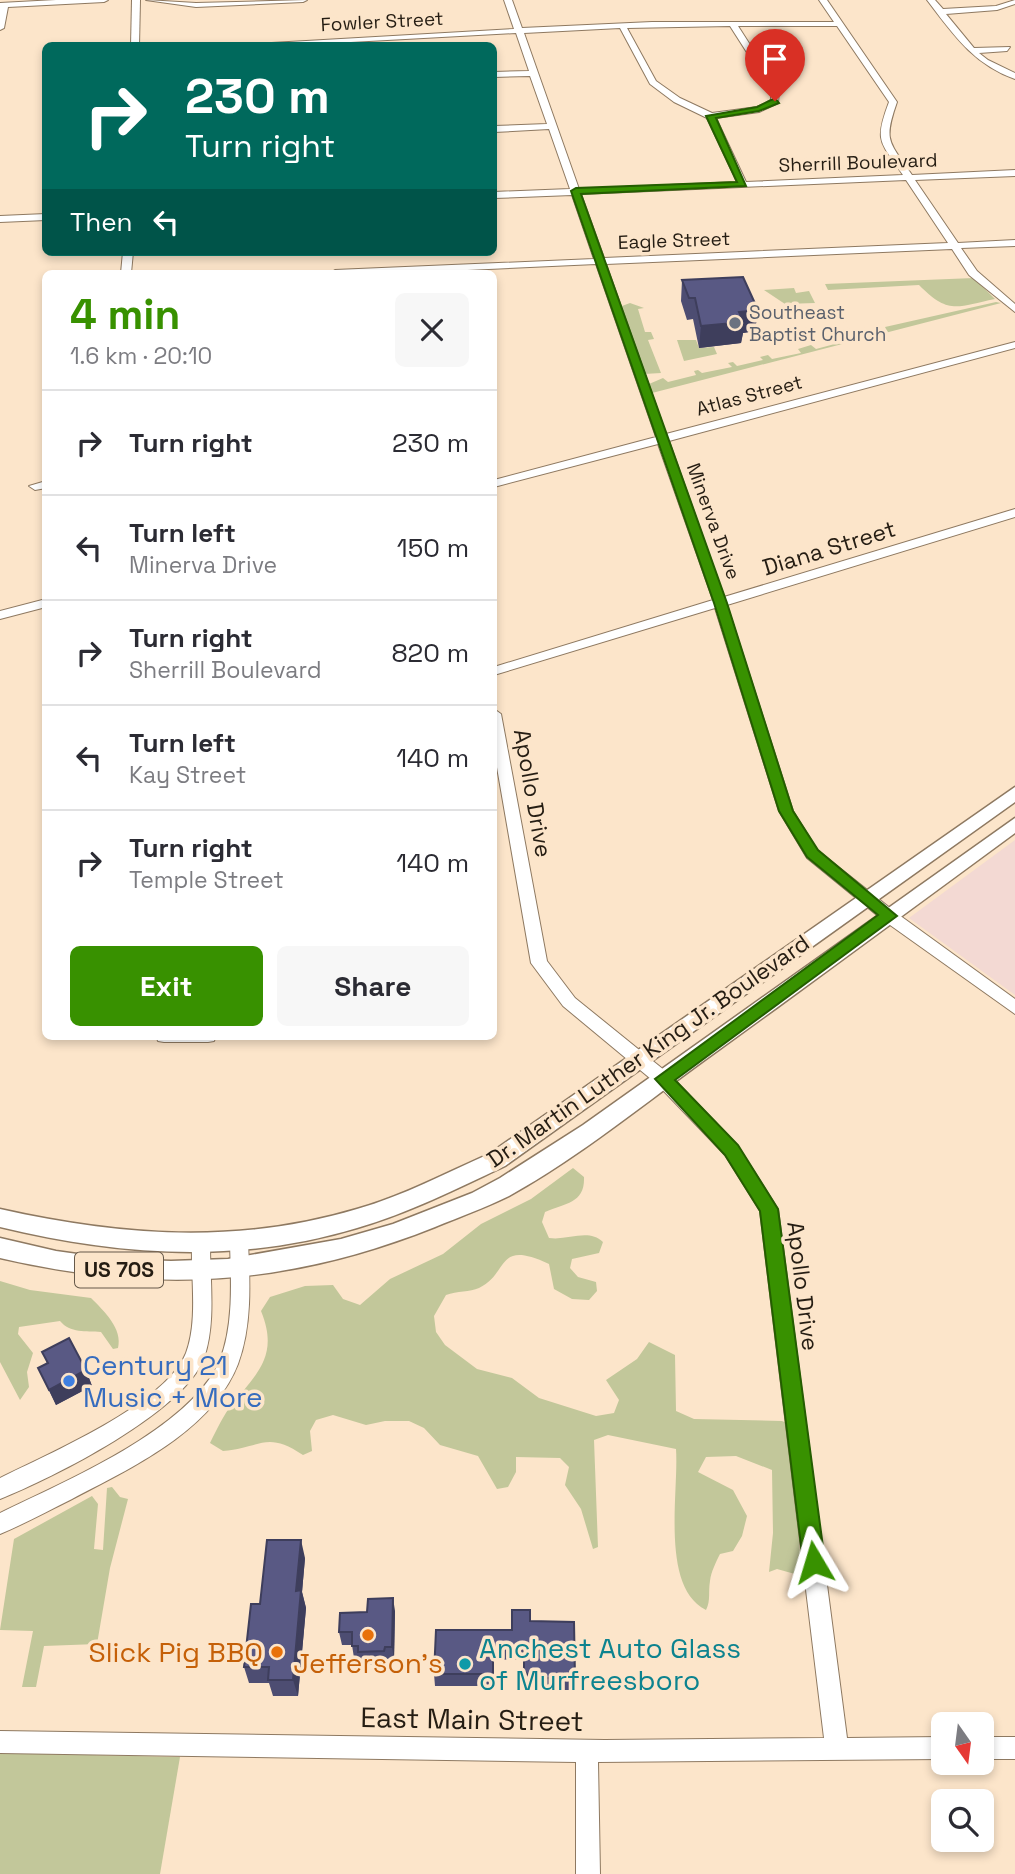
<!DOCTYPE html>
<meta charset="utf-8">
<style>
body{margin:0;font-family:"Space Grotesk",sans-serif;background:#f7f7f7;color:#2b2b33;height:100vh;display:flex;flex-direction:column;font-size:26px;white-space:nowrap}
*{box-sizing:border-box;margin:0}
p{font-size:23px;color:#7c7c81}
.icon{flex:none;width:38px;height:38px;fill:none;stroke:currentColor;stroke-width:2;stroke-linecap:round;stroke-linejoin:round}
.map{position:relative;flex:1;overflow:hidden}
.side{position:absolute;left:42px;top:270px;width:455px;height:770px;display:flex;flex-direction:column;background:#fff;border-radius:10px;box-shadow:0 4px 10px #0003}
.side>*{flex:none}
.banner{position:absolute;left:42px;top:42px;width:455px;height:214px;border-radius:10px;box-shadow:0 4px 10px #0003;background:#00695c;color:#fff;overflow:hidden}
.needle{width:46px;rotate:166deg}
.tools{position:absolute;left:931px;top:1712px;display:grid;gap:14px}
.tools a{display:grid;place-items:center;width:63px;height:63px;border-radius:10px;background:#fff;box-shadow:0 4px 10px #0003;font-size:35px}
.pin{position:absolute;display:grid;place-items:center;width:60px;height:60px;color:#fff;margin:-72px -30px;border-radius:50% 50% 50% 0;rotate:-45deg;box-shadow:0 0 7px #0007}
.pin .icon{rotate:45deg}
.me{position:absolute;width:77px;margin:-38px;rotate:353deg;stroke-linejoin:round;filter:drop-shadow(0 0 5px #0008)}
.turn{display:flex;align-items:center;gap:24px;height:147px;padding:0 28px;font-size:32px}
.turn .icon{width:91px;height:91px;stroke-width:2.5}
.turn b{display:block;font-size:49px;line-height:60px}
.then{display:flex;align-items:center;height:66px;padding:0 28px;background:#0003;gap:14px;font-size:26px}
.round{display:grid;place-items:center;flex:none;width:74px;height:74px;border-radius:10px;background:#f7f7f7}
.summary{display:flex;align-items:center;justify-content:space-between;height:119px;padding:0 28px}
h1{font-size:42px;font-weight:800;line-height:52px;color:#389100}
.primary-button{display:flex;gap:14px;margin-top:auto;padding:14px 28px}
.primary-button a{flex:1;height:80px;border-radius:10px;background:#389100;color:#fff;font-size:28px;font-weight:800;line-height:80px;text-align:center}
.primary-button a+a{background:#f7f7f7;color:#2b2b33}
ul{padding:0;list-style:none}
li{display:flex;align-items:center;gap:21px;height:105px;padding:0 28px;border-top:2px solid #e1e1e2}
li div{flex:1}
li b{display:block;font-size:26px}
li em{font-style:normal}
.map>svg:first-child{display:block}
.education{fill:#f3d9d3}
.green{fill:#c2c79a}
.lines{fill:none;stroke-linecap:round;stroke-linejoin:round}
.minor-casing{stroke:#8e7961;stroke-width:2}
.major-casing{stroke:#8e7961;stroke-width:3}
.minor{fill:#fff;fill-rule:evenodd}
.major{fill:#fff;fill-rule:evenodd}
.wall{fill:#4d4d72}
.shaded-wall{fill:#3e3e5c}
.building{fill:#595984;stroke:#3e3e5c;stroke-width:2}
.route{fill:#389100;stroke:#245e00;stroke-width:2}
.worship-dot{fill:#6b7280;stroke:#fce5ca;stroke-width:2.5}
.shop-dot{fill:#3f7fe0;stroke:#fce5ca;stroke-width:2.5}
.food-dot{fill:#e8710a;stroke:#fce5ca;stroke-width:2.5}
.culture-dot{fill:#0f9aa8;stroke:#fce5ca;stroke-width:2.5}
.labels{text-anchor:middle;stroke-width:7;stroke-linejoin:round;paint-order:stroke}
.far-street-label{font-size:19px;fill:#251d13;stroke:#fce5ca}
.far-worship-label{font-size:19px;fill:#5b616d;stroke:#fce5ca;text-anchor:start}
.shield{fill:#fce5ca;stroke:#66594a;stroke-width:2}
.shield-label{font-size:21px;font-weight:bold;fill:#251d13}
.street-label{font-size:23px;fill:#251d13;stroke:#fce5ca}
.near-shop-label{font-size:28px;fill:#366cbe;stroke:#fce5ca;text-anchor:start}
.near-culture-label{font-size:28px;fill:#0d838f;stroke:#fce5ca;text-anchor:start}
.near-food-label{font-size:28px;fill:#c56008;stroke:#fce5ca;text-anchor:end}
.near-street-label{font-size:28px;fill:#251d13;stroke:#fce5ca}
</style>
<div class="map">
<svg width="1015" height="1874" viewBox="0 0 1015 1874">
<rect width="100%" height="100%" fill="#fce5ca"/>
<polygon class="education" points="1015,840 1015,995 909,918"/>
<g class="green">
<path d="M974,278L995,299C956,307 949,315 919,285L828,290L825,284Z"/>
<polygon points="794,288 796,293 809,291 815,303 785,304 764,290"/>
<polygon points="996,302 1001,303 652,393 649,384 663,378 668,382 696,375 694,371 698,370 702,373 732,367 728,363 733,362 737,366 763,360 760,357 768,355 772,359 801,353 798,349 811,345 816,349 846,341 843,337 853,335 857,338 887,331 885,327"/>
<polygon points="630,303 644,308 638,309 645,332 651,332 654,339 648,340 661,373 644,374 622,306"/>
<polygon points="677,340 696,340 699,348 714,347 717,354 684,361"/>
<path d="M573,1168L584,1177C585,1203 566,1203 545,1212L542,1222L549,1238C568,1241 588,1228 603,1242L599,1253L572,1259L570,1268L578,1277L596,1282L597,1291L589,1300L572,1299L554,1289L549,1264C495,1239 510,1273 479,1288C470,1292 457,1291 446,1295L434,1316L436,1332L445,1345L477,1369L512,1378L539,1398L596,1416L614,1413L619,1400L606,1380L637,1359L649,1342L675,1355L676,1411L694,1419L782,1421L789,1424L802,1576L777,1569L769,1572L773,1533L772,1470L736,1456L706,1457L698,1472L733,1490L747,1516L742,1536L733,1551L720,1554C716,1562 711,1572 710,1581C708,1593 711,1600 706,1610C660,1587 679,1492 676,1449L608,1435L594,1440L598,1547L593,1549L581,1509L565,1485L569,1467L560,1458L516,1457V1472L508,1487L497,1489L478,1456L440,1445L424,1428L409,1421H385L366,1425L333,1415L316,1420L310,1431L312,1451L303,1455C266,1430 261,1448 223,1451L210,1443C217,1429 223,1416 232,1404C258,1373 279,1355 261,1311L270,1297L305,1286L333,1285L343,1299L360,1305L390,1279L443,1254L481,1224L531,1199Z"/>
<path d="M0,1281L30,1290L91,1298C104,1311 123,1329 118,1348L113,1349L101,1332C86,1331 70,1333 60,1321L19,1327L18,1334L33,1353L27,1372L29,1387L20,1400L0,1362Z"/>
<polygon points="112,1487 120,1497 128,1499 110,1568 97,1644 44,1646 36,1687 22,1687 33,1631 0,1630 14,1539 92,1496 98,1504 94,1549 103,1550 107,1488"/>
<polygon points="0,1753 180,1757 160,1874 0,1874"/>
</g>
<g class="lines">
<defs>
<g id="minor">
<polygon points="56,0 108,0 104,2 8,7 4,28 0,30 0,3"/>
<polygon points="132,0 140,0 139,46 131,46"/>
<polygon points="146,0 196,3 307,0 303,2 196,7"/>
<path d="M504,0H512L522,28L652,22H834L819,0H827L897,102C883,142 889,141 912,175L1015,170V176L915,180L958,243L1015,240V246L961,248L977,271L1015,304V312L969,275L952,249L606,264L666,434L1015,342V348L669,441L724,597L1015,509V517L727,605L793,811L817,850L895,912L1015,999V1014L883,920L807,858L779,811L715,608L494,675V667L713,600L658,444L494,487V480L656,437L596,264L403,273H330L335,270L594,259L572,195L494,198V192L570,189L549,129L494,132V126L547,124L530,76L494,77V72L529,71L516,33L278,46H217L514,29ZM730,26L771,90V100L757,107L712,113L680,98L656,81L627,28ZM738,26H837L889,102C874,142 880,141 903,175L746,182L716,118L759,112L778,103L779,90ZM620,28L650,84L674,102L707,118L737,182L579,189L524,33ZM906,180L948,243L604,258L581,194Z"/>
<path d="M927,0H935L943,9L996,6L1015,0V4L997,10L946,14L974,48L1010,47L1007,51L979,53L988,60L1015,73V79C973,64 953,34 927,0Z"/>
<polygon points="46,214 46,220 0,222 0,216"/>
<polygon points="123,252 133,252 131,273 121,273"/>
<polygon points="46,481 46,488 35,490 29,486"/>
<polygon points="46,599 46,607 0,619 0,611"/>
<polygon points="494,709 501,714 547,961 575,998 669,1074 737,1145 778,1209 847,1738 943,1737 943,1759 598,1762 600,1874 576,1874 576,1762 0,1753 0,1731 605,1740 824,1738 760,1211 725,1155 657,1084 563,1006 531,963 494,750"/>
<polygon points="156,1036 216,1036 214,1041 208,1042 164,1042 158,1041"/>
<path d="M239,1235L245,1237L248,1243C250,1283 252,1326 238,1364C212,1431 131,1468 72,1499C48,1511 24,1524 0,1534V1513C65,1481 191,1429 220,1360C234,1324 231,1280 230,1243L233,1237Z"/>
<path d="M201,1238L208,1240L210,1246C210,1282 216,1323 204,1358C184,1412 53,1478 0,1499V1478C48,1454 166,1404 186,1353C198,1321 191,1280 192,1246L194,1240Z"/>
<rect x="982" y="1737" width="33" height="22"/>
</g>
<g id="major">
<path d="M1015,787V802L505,1166C456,1189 409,1213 357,1228C238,1264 120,1256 0,1227V1209C120,1236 237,1245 357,1209C403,1196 446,1173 489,1154Z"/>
<path d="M1015,818V833C914,907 814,981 713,1054C646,1102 581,1156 509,1196C485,1208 459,1217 435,1227C287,1286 155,1294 0,1258V1238L56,1251L113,1259L171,1261L228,1259L341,1239L393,1224L472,1193L500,1178L583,1125Z"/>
</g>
</defs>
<use href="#minor" class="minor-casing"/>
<use href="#major" class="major-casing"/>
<use href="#minor" class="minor"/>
<use href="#major" class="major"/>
</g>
<g class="wall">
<polygon points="682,280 758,310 755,331 743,333 741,343 699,348 693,319 687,320 681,301"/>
<polygon points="42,1352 86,1370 92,1386 56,1405 38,1368 47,1363"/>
<polygon points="305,1558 302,1592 306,1608 298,1696 273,1696 269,1683 249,1683 244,1667 260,1604"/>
<polygon points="395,1611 394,1659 386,1659 386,1664 360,1665 359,1658 354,1658 352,1645 342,1645 339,1632 367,1612"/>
<polygon points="512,1630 575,1678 574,1690 530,1690 524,1682 524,1659 494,1660 493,1686 435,1686 434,1674"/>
</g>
<g class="shaded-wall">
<polygon points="758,310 755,331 743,333 741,343 699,348 701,326 739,312"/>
<polygon points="86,1370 92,1386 56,1405 49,1390"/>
<polygon points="301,1540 305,1558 302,1592 306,1608 298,1696 293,1680 296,1591"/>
<polygon points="393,1598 395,1611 394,1659 392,1647"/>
</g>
<g class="building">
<polygon points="743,277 758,310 739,312 744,322 701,326 695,298 689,298 682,280"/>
<polygon points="69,1338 86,1370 49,1390 38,1368 48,1363 42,1352"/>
<polygon points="267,1540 301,1540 296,1591 301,1590 293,1680 268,1680 269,1667 244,1667 251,1604 260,1604"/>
<polygon points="393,1598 392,1647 385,1647 384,1651 358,1652 358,1646 352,1646 352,1632 339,1632 340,1613 367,1612 368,1599"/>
<polygon points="512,1610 530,1610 530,1621 574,1622 575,1678 530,1678 524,1670 524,1647 493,1648 493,1674 434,1674 436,1630 512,1630"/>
</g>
<polygon class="route" points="775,98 779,103 759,111 716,118 746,186 581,194 727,603 793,811 818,850 897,916 675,1080 738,1145 778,1209 825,1562 821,1569 814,1572 806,1569 803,1562 760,1211 725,1155 655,1079 878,915 807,857 779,811 714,603 571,191 576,188 737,182 706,116 757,107"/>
<circle class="worship-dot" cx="735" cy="323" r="7"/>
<circle class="shop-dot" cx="69" cy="1381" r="7"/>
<g class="food-dot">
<circle cx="368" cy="1635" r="7"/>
<circle cx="277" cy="1652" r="7"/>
</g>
<circle class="culture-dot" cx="465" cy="1664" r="7"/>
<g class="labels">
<g class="far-street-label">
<text transform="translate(382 21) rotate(-3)" y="7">Fowler Street</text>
<text transform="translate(858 162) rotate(-2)" y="7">Sherrill Boulevard</text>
<text transform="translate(674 240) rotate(-2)" y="7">Eagle Street</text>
<text transform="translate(749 395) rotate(-15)" y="7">Atlas Street</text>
<text transform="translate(714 521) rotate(70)" y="7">Minerva Drive</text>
</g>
<g class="far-worship-label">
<text x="749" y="319">Southeast<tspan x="749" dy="22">Baptist Church</tspan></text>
</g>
<rect class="shield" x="75" y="1252.5" width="88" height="35" rx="5"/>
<g class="shield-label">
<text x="119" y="1277">US 70S</text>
</g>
<g class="street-label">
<text transform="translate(829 548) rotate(-17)" y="8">Diana Street</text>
<text transform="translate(533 793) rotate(80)" y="8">Apollo Drive</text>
<text transform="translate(648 1051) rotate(-35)" y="8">Dr. Martin Luther King Jr. Boulevard</text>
<text transform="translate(803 1286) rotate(83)" y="8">Apollo Drive</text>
</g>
<g class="near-shop-label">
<text x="83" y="1375">Century 21<tspan x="83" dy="32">Music + More</tspan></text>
</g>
<g class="near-culture-label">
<text x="479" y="1658">Anchest Auto Glass<tspan x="479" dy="32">of Murfreesboro</tspan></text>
</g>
<g class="near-food-label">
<text x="263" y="1662">Slick Pig BBQ</text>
<text x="368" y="1673" text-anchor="middle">Jefferson's</text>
</g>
<g class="near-street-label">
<text transform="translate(472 1719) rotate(1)" y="10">East Main Street</text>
</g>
</g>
</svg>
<div class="tools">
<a><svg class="needle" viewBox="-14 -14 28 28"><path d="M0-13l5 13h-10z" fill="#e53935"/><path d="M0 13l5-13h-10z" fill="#7c7c81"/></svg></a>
<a><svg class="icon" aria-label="search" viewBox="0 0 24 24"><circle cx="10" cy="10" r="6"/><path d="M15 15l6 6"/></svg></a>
</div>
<div class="pin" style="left:775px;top:101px;background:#d93025"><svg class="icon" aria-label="arrive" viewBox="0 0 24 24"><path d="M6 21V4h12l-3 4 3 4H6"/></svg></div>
<svg class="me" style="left:814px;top:1562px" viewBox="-20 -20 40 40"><path d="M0-17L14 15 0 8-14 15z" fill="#389100" stroke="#fff" stroke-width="4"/></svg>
<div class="banner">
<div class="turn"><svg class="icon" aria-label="right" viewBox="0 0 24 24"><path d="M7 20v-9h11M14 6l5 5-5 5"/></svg><div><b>230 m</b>Turn right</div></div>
<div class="then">Then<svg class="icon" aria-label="left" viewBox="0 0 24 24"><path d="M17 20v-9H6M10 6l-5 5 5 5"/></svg></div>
</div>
<section class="side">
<div class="summary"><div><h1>4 min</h1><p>1.6 km · 20:10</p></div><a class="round"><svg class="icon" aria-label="close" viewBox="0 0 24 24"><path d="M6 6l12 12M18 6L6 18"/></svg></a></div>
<ul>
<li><svg class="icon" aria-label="right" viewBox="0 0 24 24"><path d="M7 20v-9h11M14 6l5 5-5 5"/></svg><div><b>Turn right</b></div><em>230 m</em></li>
<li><svg class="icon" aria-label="left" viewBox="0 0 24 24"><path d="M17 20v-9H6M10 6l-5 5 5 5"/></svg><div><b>Turn left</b><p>Minerva Drive</p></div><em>150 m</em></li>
<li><svg class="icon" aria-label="right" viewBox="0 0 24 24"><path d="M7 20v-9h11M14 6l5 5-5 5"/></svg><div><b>Turn right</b><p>Sherrill Boulevard</p></div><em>820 m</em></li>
<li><svg class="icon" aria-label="left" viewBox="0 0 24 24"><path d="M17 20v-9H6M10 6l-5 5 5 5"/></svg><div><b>Turn left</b><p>Kay Street</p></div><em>140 m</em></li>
<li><svg class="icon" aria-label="right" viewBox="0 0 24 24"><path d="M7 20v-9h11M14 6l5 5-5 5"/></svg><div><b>Turn right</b><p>Temple Street</p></div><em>140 m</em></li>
</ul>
<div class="primary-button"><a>Exit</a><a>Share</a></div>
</section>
</div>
